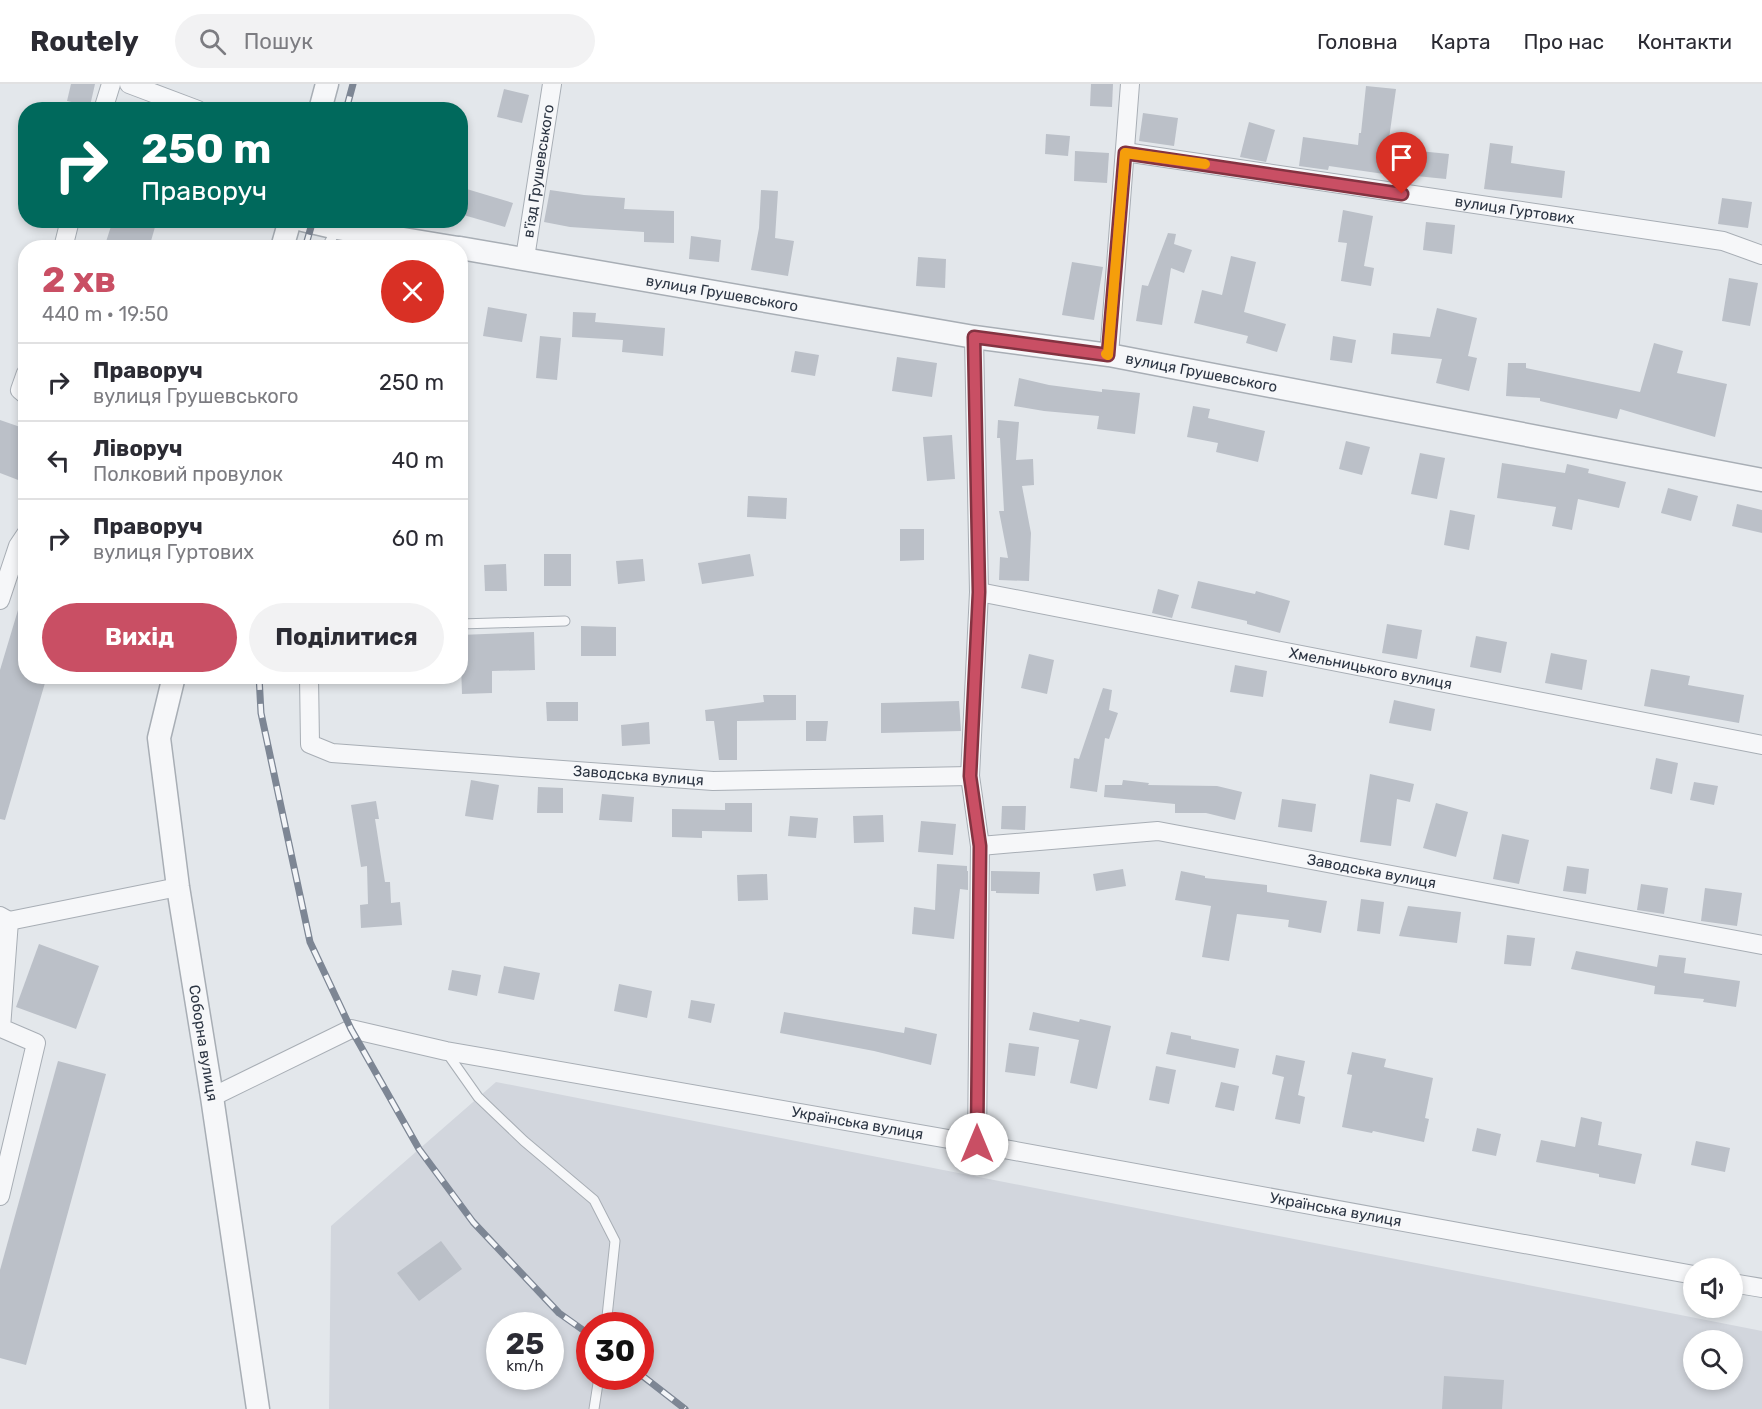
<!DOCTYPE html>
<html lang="uk">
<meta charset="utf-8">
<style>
body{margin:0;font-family:Rubik,sans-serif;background:#f2f2f3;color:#2b2b33;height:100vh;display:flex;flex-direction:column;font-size:22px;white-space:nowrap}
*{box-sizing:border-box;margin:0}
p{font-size:20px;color:#7c7c81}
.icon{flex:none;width:33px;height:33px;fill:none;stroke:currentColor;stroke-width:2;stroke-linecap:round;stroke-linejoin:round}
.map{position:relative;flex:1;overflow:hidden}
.panel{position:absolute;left:18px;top:156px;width:450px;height:444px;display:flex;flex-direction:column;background:#fff;border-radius:24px;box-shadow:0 3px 9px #0003}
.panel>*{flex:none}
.banner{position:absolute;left:18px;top:18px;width:450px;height:126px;border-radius:24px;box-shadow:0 3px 9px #0003;background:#00695c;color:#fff;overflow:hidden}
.buttons{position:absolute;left:1683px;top:1174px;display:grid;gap:12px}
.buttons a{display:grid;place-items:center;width:60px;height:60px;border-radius:50%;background:#fff;box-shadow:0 3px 9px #0003;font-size:30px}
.speed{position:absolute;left:486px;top:1228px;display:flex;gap:12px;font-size:30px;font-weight:700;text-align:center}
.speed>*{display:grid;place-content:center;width:78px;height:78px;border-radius:50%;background:#fff;box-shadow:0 3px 9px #0003;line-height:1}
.speed small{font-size:15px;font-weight:400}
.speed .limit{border:9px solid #d22;background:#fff;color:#111}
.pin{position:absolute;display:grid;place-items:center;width:51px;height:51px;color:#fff;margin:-62px -26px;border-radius:50% 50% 50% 0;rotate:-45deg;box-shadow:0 0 6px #0007}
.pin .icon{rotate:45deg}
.me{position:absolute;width:66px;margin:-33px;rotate:0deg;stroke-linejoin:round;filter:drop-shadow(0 0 4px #0008)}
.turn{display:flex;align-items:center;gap:21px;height:126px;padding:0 24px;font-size:27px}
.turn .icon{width:78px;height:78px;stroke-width:2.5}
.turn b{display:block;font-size:42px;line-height:51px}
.round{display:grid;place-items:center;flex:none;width:63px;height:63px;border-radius:32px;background:#f2f2f3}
.summary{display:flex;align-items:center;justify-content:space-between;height:102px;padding:0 24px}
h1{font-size:36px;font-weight:700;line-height:45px;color:#c94f64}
.action{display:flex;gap:12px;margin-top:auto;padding:12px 24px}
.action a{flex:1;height:69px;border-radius:36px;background:#c94f64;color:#fff;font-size:24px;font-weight:700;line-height:69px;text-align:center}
.action a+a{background:#f2f2f3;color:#2b2b33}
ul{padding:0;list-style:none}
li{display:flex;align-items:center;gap:18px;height:78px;padding:0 24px;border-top:2px solid #e1e1e2}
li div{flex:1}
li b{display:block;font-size:22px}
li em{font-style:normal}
header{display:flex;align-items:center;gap:36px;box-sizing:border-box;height:84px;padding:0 30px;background:#fff;border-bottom:2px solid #e1e1e2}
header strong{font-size:28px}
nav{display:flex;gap:33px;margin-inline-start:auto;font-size:21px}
.search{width:420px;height:54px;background:#f2f2f3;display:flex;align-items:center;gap:15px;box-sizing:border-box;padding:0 21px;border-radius:33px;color:#7c7c81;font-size:22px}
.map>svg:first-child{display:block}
.built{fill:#d2d6dd;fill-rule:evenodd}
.building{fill:#bbc0c8}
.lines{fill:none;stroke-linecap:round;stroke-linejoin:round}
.service-casing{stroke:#a8aeb5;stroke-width:11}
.minor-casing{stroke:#a8aeb5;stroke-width:20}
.tertiary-casing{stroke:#a8aeb5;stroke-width:25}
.service{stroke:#f6f7f9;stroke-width:9}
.minor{stroke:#f6f7f9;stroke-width:18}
.tertiary{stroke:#f6f7f9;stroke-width:22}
.rail-casing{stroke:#7d8694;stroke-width:7}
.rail{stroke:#f3f5f8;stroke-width:4.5;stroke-dasharray:14;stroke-linecap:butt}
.route-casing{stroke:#833341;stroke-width:15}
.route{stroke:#c94f64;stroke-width:10}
.slow{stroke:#f59e0b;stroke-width:10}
.labels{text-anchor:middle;stroke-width:6;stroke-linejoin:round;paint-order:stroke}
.street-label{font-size:15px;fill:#2c3543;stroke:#f3f5f8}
</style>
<header>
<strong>Routely</strong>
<div class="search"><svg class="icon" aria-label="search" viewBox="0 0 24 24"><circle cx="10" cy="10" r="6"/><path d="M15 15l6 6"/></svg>Пошук</div>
<nav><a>Головна</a><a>Карта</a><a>Про нас</a><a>Контакти</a></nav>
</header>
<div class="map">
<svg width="1762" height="1325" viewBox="0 0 1762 1325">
<rect width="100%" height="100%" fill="#e3e7eb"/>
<path class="built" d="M496,998L1762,1247V1325H329L331,1142ZM500,1242H550V1293H500ZM590,1242H640V1293H590ZM1694,1257H1732V1296H1694Z"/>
<g class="building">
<polygon points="71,0 95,0 90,22 67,17"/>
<polygon points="1091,0 1113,0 1112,23 1090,22"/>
<polygon points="1366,2 1396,5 1384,90 1329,82 1328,86 1299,82 1303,53 1358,61 1359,49 1361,49"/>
<polygon points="504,5 529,11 522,39 497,33"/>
<polygon points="1143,29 1178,34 1174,62 1139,57"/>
<polygon points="1249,38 1275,46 1266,78 1240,73"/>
<polygon points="1046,50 1070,52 1068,72 1045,70"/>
<polygon points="1490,59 1513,62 1511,79 1565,87 1562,114 1484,105"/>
<polygon points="1075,67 1109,69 1107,99 1074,97"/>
<polygon points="1419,67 1449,70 1446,95 1416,92"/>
<polygon points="460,103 513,119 505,143 460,130"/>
<polygon points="550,106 584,111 625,114 624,125 674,127 674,159 644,158 644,148 570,143 544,138"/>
<polygon points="761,106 778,107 775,154 794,157 788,192 751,186 759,144"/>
<polygon points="1722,114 1752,118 1748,144 1718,140"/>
<polygon points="1343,126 1373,132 1364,182 1374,184 1371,202 1341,197 1347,159 1338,158"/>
<polygon points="113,136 157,136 149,164 104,164"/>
<polygon points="1426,138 1455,141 1452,170 1423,166"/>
<polygon points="1168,149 1176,150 1174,160 1192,166 1184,189 1171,184 1162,241 1136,237 1142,201 1148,202"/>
<polygon points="691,152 721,156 719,178 689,175"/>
<polygon points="1231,172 1256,178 1244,228 1286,240 1277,268 1246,259 1248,252 1194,239 1202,206 1222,211"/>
<polygon points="918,173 946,175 945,204 916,202"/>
<polygon points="1072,178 1103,183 1094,236 1062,231"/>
<polygon points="1729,194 1758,199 1750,242 1722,237"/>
<polygon points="488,223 527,230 522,258 483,252"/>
<polygon points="1437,224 1477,234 1468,272 1477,274 1469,307 1436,299 1442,275 1391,270 1393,249 1430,253"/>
<polygon points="573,228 596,229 595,238 665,244 663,272 622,268 623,256 572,253"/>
<polygon points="540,252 561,254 557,296 536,294"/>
<polygon points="1333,252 1356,256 1352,279 1330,276"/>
<polygon points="1654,259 1683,267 1677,289 1727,300 1715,353 1620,325 1617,335 1540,317 1540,314 1506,312 1508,279 1526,279 1526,284 1640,308"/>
<polygon points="795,267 819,271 815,292 791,288"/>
<polygon points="897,273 937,279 932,313 892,307"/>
<polygon points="1019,294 1049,301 1102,308 1102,305 1140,309 1135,350 1097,345 1099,332 1044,327 1014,322"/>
<polygon points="1193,322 1210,325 1208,334 1265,347 1258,378 1216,368 1218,359 1187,353"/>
<polygon points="0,336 26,345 26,399 0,389"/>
<polygon points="998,336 1019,338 1016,376 1033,375 1034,401 1022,402 1031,449 1029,497 999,496 1000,473 1008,474 999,427 1004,427 1000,354 997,354"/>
<polygon points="952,351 955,395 927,397 923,353"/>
<polygon points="1346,357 1370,363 1362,391 1339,385"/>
<polygon points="1420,369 1445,374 1437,415 1411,410"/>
<polygon points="1502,379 1565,389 1567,380 1589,385 1588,389 1626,398 1619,424 1578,415 1572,446 1552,442 1556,423 1497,414"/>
<polygon points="1668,404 1698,412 1691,437 1661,429"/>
<polygon points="748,412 787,414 786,435 747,433"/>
<polygon points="1737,420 1762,426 1762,449 1732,442"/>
<polygon points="1450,426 1475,431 1469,466 1444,461"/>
<polygon points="900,445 924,445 924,476 900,477"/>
<rect x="544" y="470" width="27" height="32"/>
<polygon points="750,470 754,492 702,500 698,479"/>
<polygon points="643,475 645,497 618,500 616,477"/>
<polygon points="506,480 507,507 485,507 484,481"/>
<polygon points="1198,497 1255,510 1256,507 1290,517 1280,549 1247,540 1247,537 1191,524"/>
<polygon points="1158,505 1179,511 1172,534 1152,529"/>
<polygon points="21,516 26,516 26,592 47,592 5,736 0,735 0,586"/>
<polygon points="1387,540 1422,546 1417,575 1382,569"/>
<polygon points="581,542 616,543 616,572 581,572"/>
<polygon points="534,548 535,586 492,587 492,609 462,610 460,551"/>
<polygon points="1476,552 1507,558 1501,589 1470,583"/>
<polygon points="1551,569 1587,576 1582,606 1545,599"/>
<polygon points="1029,570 1054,576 1047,610 1021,604"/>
<polygon points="1235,581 1267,587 1263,613 1230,608"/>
<polygon points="1651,585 1690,592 1688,601 1744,611 1739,639 1644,622"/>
<polygon points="1103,604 1112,606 1109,626 1118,629 1109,655 1105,654 1097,708 1070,704 1074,674 1079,675"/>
<polygon points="763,611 796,611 796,636 737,637 737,676 719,676 714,637 706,637 705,626 764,618"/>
<polygon points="1394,616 1435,625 1431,647 1389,639"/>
<polygon points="959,617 961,647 881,649 881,619"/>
<polygon points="546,618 578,618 578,637 547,637"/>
<polygon points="806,637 828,637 826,657 806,657"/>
<polygon points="649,638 650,660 622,662 621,641"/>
<polygon points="1656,674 1678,679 1672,710 1650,705"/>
<polygon points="1370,690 1414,700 1410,718 1397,715 1391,762 1360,758"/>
<polygon points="471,696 499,701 493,736 465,732"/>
<polygon points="1123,696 1149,699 1148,701 1217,702 1242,708 1235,736 1206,729 1175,729 1175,720 1104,713 1105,701 1122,701"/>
<polygon points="1694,698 1718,702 1714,721 1690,716"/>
<polygon points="538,703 563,704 563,729 537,729"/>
<polygon points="602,710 634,713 632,738 599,736"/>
<polygon points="1282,715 1316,720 1312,748 1278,743"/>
<polygon points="376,717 379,735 375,735 385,798 390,798 391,819 400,818 402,841 361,844 360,821 368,820 367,782 361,783 351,721"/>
<polygon points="725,719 752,719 752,748 702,747 702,754 672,753 672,725 725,726"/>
<polygon points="1436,719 1468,728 1456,773 1423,764"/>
<polygon points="1002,722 1026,722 1025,746 1001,745"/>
<polygon points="883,731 884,758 854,759 853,732"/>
<polygon points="790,732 818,734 816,754 788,752"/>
<polygon points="921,737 956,740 953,771 918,768"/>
<polygon points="1502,750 1529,756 1519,800 1493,795"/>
<polygon points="937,780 967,782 967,787 968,787 968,806 960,805 954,855 912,850 914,823 935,826"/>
<polygon points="1567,782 1589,785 1586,810 1563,807"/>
<polygon points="1123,785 1126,802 1096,807 1093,790"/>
<polygon points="991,787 1040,788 1039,810 996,809 996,807 991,807"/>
<polygon points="1181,787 1205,792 1205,794 1267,801 1267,808 1327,817 1321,849 1288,843 1289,836 1237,830 1229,877 1202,873 1211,822 1175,816"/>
<polygon points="767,790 768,816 738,817 737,791"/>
<polygon points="1641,800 1668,804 1664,830 1637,826"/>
<polygon points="1705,804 1742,809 1737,842 1701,837"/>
<polygon points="1361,815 1384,818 1380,850 1357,847"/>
<polygon points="1408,822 1461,828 1457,859 1399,852"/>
<polygon points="1507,851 1535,854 1531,882 1504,880"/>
<polygon points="39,860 99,882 76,945 16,923"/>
<polygon points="1576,867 1657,883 1659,871 1686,874 1684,889 1740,897 1736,923 1703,918 1704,915 1654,910 1655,902 1571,885"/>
<polygon points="504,882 540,889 534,916 498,909"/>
<polygon points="452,886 481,891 477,912 448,906"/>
<polygon points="619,900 652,907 647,934 614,927"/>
<polygon points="691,916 715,920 711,939 688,934"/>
<polygon points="784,928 904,949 905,943 937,950 931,981 874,967 780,949"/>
<polygon points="1033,928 1079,938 1080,935 1111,942 1097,1005 1070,999 1079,956 1029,946"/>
<polygon points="1171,948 1191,952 1191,955 1239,965 1235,984 1166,970"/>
<polygon points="1009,959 1039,963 1035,992 1005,988"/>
<polygon points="1352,968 1386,975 1384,983 1433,994 1425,1034 1429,1035 1424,1058 1373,1047 1372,1049 1342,1043 1352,991 1347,990"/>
<polygon points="1276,971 1305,977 1298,1011 1305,1013 1300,1040 1275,1035 1284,993 1272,990"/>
<polygon points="58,977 106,990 26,1281 0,1274 0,1186"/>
<polygon points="1156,982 1176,986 1169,1020 1149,1016"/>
<polygon points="1221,998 1239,1002 1234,1027 1215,1023"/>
<polygon points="1581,1033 1602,1038 1598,1061 1642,1070 1635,1100 1599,1093 1599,1090 1536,1078 1541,1056 1575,1063"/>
<polygon points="1477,1044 1501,1050 1496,1072 1472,1067"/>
<polygon points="1696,1057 1730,1064 1725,1088 1691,1081"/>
<polygon points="441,1157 462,1185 419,1217 397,1189"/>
<polygon points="1444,1292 1504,1296 1502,1325 1442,1325"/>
</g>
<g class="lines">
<defs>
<g id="service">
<polyline points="326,164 337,145"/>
<polyline points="460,540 565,537"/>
<polyline points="447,969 478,1013 524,1057 594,1116 615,1157 606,1242"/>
<polyline points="594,1325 599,1293"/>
</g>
<g id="minor">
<polyline points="129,0 198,26"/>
<polyline points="103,26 111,0"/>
<path id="s1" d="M1125,68L1723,157L1762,171"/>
<polyline points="63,164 70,136"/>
<path id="s2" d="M525,174L552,0"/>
<polyline points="974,253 979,508 970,692 980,762 977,1060"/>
<polyline points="1109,271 1130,0"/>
<polyline points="26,289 20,306 26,311"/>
<path id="s3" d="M979,508L1762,661"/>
<polyline points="0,516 18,462 26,450"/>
<path id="s4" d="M309,592L310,660L332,669L713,697L970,692"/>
<path id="s5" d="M980,762L1158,747L1762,861"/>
<polyline points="0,832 9,837 1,944 36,959 0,1112"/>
<polyline points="9,837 178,803"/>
<path id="s6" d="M212,1013L351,945L446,967L977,1060L1694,1191"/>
<polyline points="1732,1199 1762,1204"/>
</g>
<g id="tertiary">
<polyline points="320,26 327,0"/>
<polyline points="303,136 337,144 458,164"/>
<polyline points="282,164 290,136"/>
<path id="s7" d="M460,164L974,253L1109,271L1762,396"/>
<path id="s8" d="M174,592L159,654L178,803L212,1013L258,1325"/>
</g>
</defs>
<use href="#service" class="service-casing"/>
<use href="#minor" class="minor-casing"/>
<use href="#tertiary" class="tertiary-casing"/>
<use href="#service" class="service"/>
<use href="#minor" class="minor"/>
<use href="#tertiary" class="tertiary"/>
<defs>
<g id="rail">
<polyline points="346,26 353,0"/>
<polyline points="305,164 313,136"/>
<polyline points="259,592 261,629 310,858 351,945 419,1065 473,1138 559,1229 590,1251"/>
<polyline points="640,1290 685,1325"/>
</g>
</defs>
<use href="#rail" class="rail-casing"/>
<use href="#rail" class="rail"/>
</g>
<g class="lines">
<defs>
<polyline id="route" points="977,1060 980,762 970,692 979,508 974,253 1108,271 1125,69 1402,110"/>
</defs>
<use href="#route" class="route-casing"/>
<use href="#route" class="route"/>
<polyline class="slow" points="1106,270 1108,271 1125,69 1205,80"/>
</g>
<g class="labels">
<g class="street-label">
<text dy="5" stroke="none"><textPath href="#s2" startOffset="88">в'їзд Грушевського</textPath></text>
<text dy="5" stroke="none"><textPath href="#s1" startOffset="394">вулиця Гуртових</textPath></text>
<text dy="5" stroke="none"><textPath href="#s7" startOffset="266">вулиця Грушевського</textPath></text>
<text dy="5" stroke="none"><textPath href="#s7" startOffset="752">вулиця Грушевського</textPath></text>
<text dy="5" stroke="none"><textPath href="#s3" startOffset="399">Хмельницького вулиця</textPath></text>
<text dy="5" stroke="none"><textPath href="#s4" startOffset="399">Заводська вулиця</textPath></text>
<text dy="5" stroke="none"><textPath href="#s5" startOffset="396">Заводська вулиця</textPath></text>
<text dy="5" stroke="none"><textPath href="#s8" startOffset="372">Соборна вулиця</textPath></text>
<text dy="5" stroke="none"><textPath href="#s6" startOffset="670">Українська вулиця</textPath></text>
<text dy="5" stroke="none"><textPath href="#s6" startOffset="1156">Українська вулиця</textPath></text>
</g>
</g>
</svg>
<div class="buttons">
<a><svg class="icon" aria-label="sound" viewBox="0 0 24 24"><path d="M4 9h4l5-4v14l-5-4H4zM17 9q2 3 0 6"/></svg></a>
<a><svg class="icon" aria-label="search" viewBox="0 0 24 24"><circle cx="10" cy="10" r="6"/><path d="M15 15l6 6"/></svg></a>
</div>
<div class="speed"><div>25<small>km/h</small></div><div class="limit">30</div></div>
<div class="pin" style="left:1402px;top:110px;background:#d93025"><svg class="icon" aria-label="arrive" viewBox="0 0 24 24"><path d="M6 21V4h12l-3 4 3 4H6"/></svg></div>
<svg class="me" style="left:977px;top:1060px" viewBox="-20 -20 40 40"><circle r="19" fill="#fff"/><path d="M0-13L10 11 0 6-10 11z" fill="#c94f64"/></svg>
<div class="banner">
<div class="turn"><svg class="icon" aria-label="right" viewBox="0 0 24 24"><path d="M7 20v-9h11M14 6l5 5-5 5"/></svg><div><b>250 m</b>Праворуч</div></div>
</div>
<section class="panel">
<div class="summary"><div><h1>2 хв</h1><p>440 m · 19:50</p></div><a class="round" style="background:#d93025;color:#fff"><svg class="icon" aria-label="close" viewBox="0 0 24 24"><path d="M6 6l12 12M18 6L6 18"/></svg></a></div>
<ul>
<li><svg class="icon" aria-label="right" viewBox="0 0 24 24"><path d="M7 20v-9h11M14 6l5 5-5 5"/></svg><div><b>Праворуч</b><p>вулиця Грушевського</p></div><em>250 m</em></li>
<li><svg class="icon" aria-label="left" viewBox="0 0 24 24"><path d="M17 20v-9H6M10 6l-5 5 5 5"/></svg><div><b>Ліворуч</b><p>Полковий провулок</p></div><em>40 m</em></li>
<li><svg class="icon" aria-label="right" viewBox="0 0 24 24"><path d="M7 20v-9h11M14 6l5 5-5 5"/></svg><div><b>Праворуч</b><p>вулиця Гуртових</p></div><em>60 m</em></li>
</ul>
<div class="action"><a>Вихід</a><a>Поділитися</a></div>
</section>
</div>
